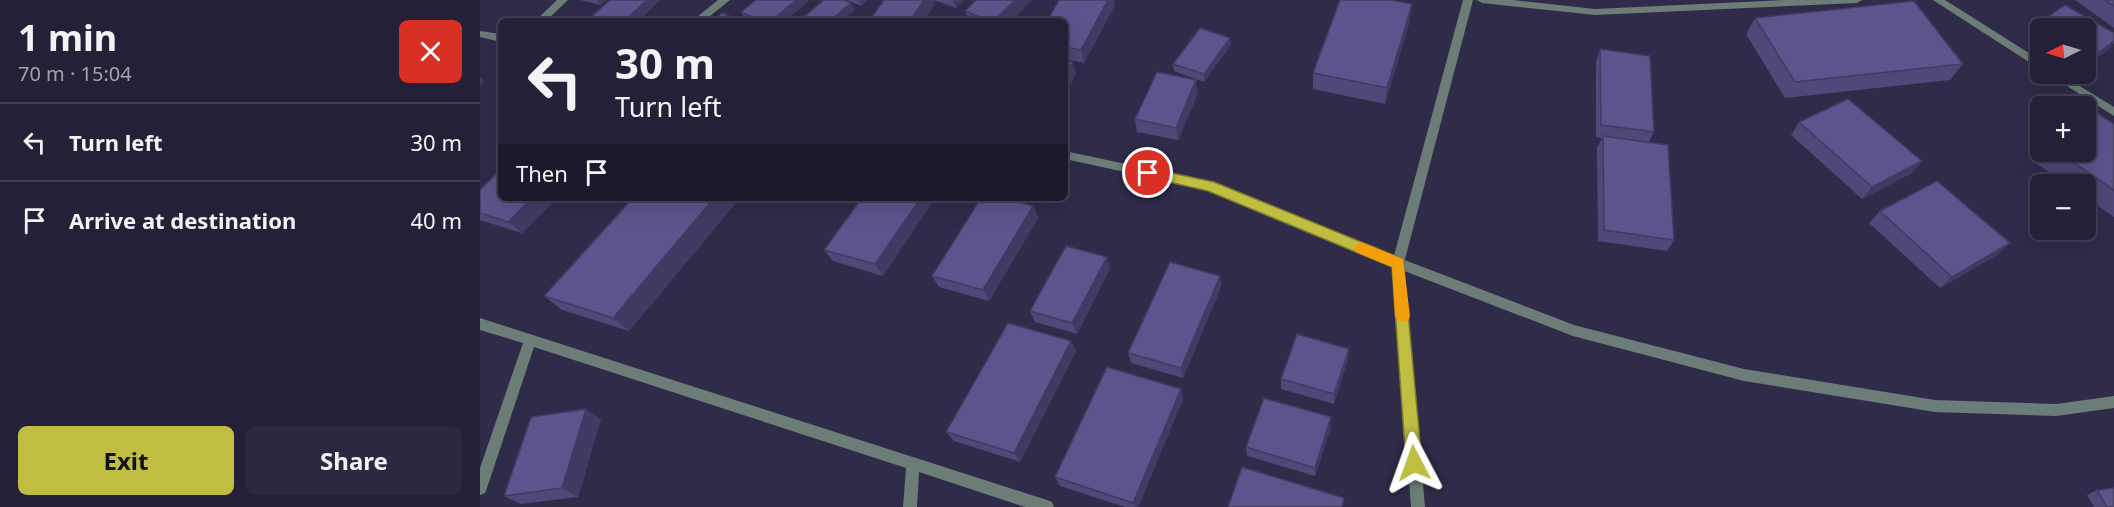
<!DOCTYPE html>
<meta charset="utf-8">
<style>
body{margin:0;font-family:"Noto Sans",sans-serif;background:#2b283f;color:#f1f3f6;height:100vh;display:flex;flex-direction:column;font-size:22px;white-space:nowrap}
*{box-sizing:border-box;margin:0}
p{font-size:20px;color:#a3a3ad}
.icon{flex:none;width:33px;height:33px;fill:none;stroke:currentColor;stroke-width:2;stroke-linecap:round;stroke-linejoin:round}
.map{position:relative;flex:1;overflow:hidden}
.drawer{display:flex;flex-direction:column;background:#232037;width:480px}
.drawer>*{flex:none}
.top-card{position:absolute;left:18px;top:18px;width:570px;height:183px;border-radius:9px;box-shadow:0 6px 24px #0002,0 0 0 2px #403e52;background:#232037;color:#f1f3f6;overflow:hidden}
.needle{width:39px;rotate:265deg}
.tools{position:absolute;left:1550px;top:18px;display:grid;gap:12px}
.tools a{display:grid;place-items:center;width:66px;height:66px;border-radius:9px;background:#232037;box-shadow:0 6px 24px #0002,0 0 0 2px #403e52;font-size:30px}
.pin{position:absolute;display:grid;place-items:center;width:51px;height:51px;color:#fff;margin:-26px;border:3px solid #fff;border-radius:50%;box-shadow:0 2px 6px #0007}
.me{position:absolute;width:66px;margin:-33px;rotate:356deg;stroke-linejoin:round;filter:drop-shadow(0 0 4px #0008)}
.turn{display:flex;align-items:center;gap:21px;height:126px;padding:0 18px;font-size:27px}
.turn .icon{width:78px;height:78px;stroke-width:2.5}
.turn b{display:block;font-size:42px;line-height:51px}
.then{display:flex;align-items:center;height:57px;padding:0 18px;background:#0003;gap:12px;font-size:22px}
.round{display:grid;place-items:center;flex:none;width:63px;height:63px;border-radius:9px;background:#2b283f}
.overview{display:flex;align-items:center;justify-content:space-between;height:102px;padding:0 18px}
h1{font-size:36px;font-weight:700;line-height:45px}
.action{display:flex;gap:12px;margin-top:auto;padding:12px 18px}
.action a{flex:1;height:69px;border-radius:9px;background:#bfbe42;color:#111;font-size:24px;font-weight:700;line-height:69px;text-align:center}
.action a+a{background:#2b283f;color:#f1f3f6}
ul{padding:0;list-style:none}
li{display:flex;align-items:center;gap:18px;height:78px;padding:0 18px;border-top:2px solid #403e52}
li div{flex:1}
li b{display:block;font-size:22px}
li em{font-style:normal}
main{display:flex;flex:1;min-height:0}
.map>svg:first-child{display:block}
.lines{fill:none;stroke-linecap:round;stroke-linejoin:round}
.minor{fill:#6b7d76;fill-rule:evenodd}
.tertiary{fill:#6b7d76;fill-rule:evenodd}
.wall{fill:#4f4878}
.shaded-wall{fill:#403b62}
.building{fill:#5c548c;stroke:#403b62;stroke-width:1.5}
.route{fill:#bfbe42;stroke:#7c7c2b;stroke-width:1.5}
.slow{fill:#f59e0b}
</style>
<main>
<section class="drawer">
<div class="overview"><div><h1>1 min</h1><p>70 m · 15:04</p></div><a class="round" style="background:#d93025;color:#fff"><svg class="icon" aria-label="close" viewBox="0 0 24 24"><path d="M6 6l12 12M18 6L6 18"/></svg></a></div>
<ul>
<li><svg class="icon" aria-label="left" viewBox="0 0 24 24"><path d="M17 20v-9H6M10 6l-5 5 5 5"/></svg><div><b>Turn left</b></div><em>30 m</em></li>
<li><svg class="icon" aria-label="arrive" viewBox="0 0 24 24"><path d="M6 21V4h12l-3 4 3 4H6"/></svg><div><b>Arrive at destination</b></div><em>40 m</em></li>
</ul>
<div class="action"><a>Exit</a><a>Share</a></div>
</section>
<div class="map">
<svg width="1634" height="507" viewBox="0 0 1634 507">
<rect width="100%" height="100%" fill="#2f2b49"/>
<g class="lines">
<g class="minor">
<polygon points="77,0 88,0 66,21 55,21"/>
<polygon points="238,0 250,0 224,21 212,21"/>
<polygon points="983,0 993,0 924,263 945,507 931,507 912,263"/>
<polygon points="997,0 1033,0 1115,9 1305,0 1382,0 1377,3 1115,15 1002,3"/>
<polygon points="0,318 567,500 572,502 574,507 545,507 439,472 437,507 423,507 426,468 54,347 7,488 5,493 0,495 0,468 43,343 0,330"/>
</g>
<g class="tertiary">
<polygon points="1453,0 1465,0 1560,60 1560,69"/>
<polygon points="0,31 21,34 21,42 0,37"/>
<polygon points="1568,74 1580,74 1634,107 1634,116"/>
<polygon points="585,151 730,182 922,259 1094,325 1264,369 1455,400 1576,404 1634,396 1634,408 1576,416 1455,412 1264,381 1093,336 914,267 728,190 585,159"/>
</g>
</g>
<g class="wall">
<polygon points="100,0 126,0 121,5"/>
<polygon points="130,0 180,0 158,21 114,21 111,17"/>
<polygon points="276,0 328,0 328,1 305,21 269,21 266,20 261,12"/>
<polygon points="367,0 387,0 381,6"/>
<polygon points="453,0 484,0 476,8"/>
<polygon points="1595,0 1634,0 1634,28"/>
<polygon points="635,5 604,63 585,59 585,21"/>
<polygon points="1585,5 1634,33 1634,43 1628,50 1607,65 1605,63 1605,28 1560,28 1560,36 1553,32 1565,19"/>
<polygon points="485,11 532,21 489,21"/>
<polygon points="1275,18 1483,64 1470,80 1305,98 1266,34"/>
<polygon points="930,20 905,104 833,89 833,73"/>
<polygon points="750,38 751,45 724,82 694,71 693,64"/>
<polygon points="1120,49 1174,132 1169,142 1194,240 1187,251 1118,241 1117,148 1122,138 1116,137 1116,62"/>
<polygon points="718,93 698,140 657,132 655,119"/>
<polygon points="1319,122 1442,161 1432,173 1382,199 1311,135"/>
<polygon points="1634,124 1634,217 1605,197 1605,184 1587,184 1554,162 1564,152 1605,152"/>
<polygon points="0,190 21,198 77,198 42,233 0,220"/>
<polygon points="153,198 260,198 149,331 82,310 64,296"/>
<polygon points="453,201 403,276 353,261 344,250"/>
<polygon points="553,206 558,218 509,301 459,287 452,276"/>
<polygon points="1400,211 1530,243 1517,255 1460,288 1389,223"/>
<polygon points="627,257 630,268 597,334 555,322 550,311"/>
<polygon points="740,276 741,287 703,378 651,363 648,353"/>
<polygon points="591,341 596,351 540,462 474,441 466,432"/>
<polygon points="869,349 868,359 854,404 801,389 801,379"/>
<polygon points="701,389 703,399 658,507 645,507 580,486 575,477"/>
<polygon points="851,417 851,427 835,476 767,456 766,447"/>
<polygon points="121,419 98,497 41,504 24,496"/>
<polygon points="1617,490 1634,507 1614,507 1607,495"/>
</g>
<g class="shaded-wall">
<polygon points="117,0 126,0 121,5"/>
<polygon points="167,0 180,0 158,21 144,21"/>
<polygon points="316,0 328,0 328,1 305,21 291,21"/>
<polygon points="378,0 387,0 381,6"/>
<polygon points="444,0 453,0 455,5 444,21 430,21"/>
<polygon points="473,0 484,0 476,8 473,1"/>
<polygon points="535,0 552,0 532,21 514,21"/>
<polygon points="628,0 634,0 635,5 604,63 601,50"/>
<polygon points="371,3 375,10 363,21 350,21"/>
<polygon points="932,4 930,20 905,104 907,88"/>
<polygon points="750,38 751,45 724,82 724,74"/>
<polygon points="1634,41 1634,43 1628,50 1607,65 1620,52"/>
<polygon points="593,62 596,75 585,96 585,76"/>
<polygon points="0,77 5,82 0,86"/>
<polygon points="716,80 718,93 698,140 696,128"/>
<polygon points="1442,161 1432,173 1382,199 1392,187"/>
<polygon points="52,198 77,198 42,233 28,222"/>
<polygon points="234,198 260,198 149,331 133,318"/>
<polygon points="441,198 452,198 453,201 403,276 395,264"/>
<polygon points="553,206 558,218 509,301 503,290"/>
<polygon points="1530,243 1517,255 1460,288 1472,277"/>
<polygon points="627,257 630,268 597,334 592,323"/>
<polygon points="740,276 741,287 703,378 701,368"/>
<polygon points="591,341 596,351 540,462 534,453"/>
<polygon points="869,349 868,359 854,404 854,394"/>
<polygon points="701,389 703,399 658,507 655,507 653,503"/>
<polygon points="106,409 121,419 98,497 82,488"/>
<polygon points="851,417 851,427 835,476 835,468"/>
</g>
<g class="building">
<polygon points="130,0 167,0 144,21 125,21 111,17"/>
<polygon points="276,0 316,0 291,21 281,21 261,12"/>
<polygon points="344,0 364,0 371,3 350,21 319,21"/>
<polygon points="404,0 444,0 430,21 389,21"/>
<polygon points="496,0 535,0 514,21 510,21 485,11"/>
<polygon points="579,0 628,0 601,50 585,47 585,21 567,21"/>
<polygon points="860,0 911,0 932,4 907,88 833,73"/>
<polygon points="1625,0 1634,0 1634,6"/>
<polygon points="1434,1 1483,64 1315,82 1275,18"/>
<polygon points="1585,5 1634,33 1634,41 1620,52 1605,43 1605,28 1580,28 1565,19"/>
<polygon points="242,13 261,21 233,21"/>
<polygon points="720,28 750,38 724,74 693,64"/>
<polygon points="1120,49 1170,56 1174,132 1121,125"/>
<polygon points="585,61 593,62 585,76"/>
<polygon points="677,72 716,80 696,128 655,119"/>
<polygon points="1368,99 1442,161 1392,187 1319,122"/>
<polygon points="1615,112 1634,124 1634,190 1578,152 1605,152 1605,120"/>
<polygon points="1123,136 1188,145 1194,240 1124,230"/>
<polygon points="21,169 21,198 52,198 28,222 0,213 0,190"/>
<polygon points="1457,181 1530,243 1472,277 1400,211"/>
<polygon points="153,198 234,198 133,318 64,296"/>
<polygon points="382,198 441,198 395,264 344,250"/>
<polygon points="501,198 525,198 553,206 503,290 452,276"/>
<polygon points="586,246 627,257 592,323 550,311"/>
<polygon points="690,262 740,276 701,368 648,353"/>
<polygon points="528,323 591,341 534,453 466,432"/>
<polygon points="817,334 869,349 854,394 801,379"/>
<polygon points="627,367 701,389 653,503 575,477"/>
<polygon points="784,398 851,417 835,468 766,447"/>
<polygon points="106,409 82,488 24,496 51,417"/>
<polygon points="762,467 864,498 862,507 748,507"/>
<polygon points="1634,488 1634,507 1627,507 1617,490"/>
</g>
<polygon class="route" points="668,168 734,182 923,259 942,463 940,468 934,470 928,468 926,463 912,267 728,191 663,176 661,173 663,169"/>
<polygon class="slow" points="881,242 923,259 930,316 928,321 923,322 918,321 915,316 912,267 876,252 874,248"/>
</svg>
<div class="tools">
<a><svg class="needle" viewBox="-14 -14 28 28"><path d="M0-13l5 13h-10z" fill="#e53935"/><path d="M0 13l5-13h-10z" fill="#a3a3ad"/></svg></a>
<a>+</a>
<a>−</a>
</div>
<div class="pin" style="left:668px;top:173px;background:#d93025"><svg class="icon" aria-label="arrive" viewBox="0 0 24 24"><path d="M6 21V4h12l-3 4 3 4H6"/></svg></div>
<svg class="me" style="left:934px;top:463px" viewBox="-20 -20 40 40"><path d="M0-17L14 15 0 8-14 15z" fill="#bfbe42" stroke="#fff" stroke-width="4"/></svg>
<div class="top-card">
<div class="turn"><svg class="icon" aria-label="left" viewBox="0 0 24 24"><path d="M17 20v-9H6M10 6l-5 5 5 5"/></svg><div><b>30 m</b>Turn left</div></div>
<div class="then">Then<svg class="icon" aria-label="arrive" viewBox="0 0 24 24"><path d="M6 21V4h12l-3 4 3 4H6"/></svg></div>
</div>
</div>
</main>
